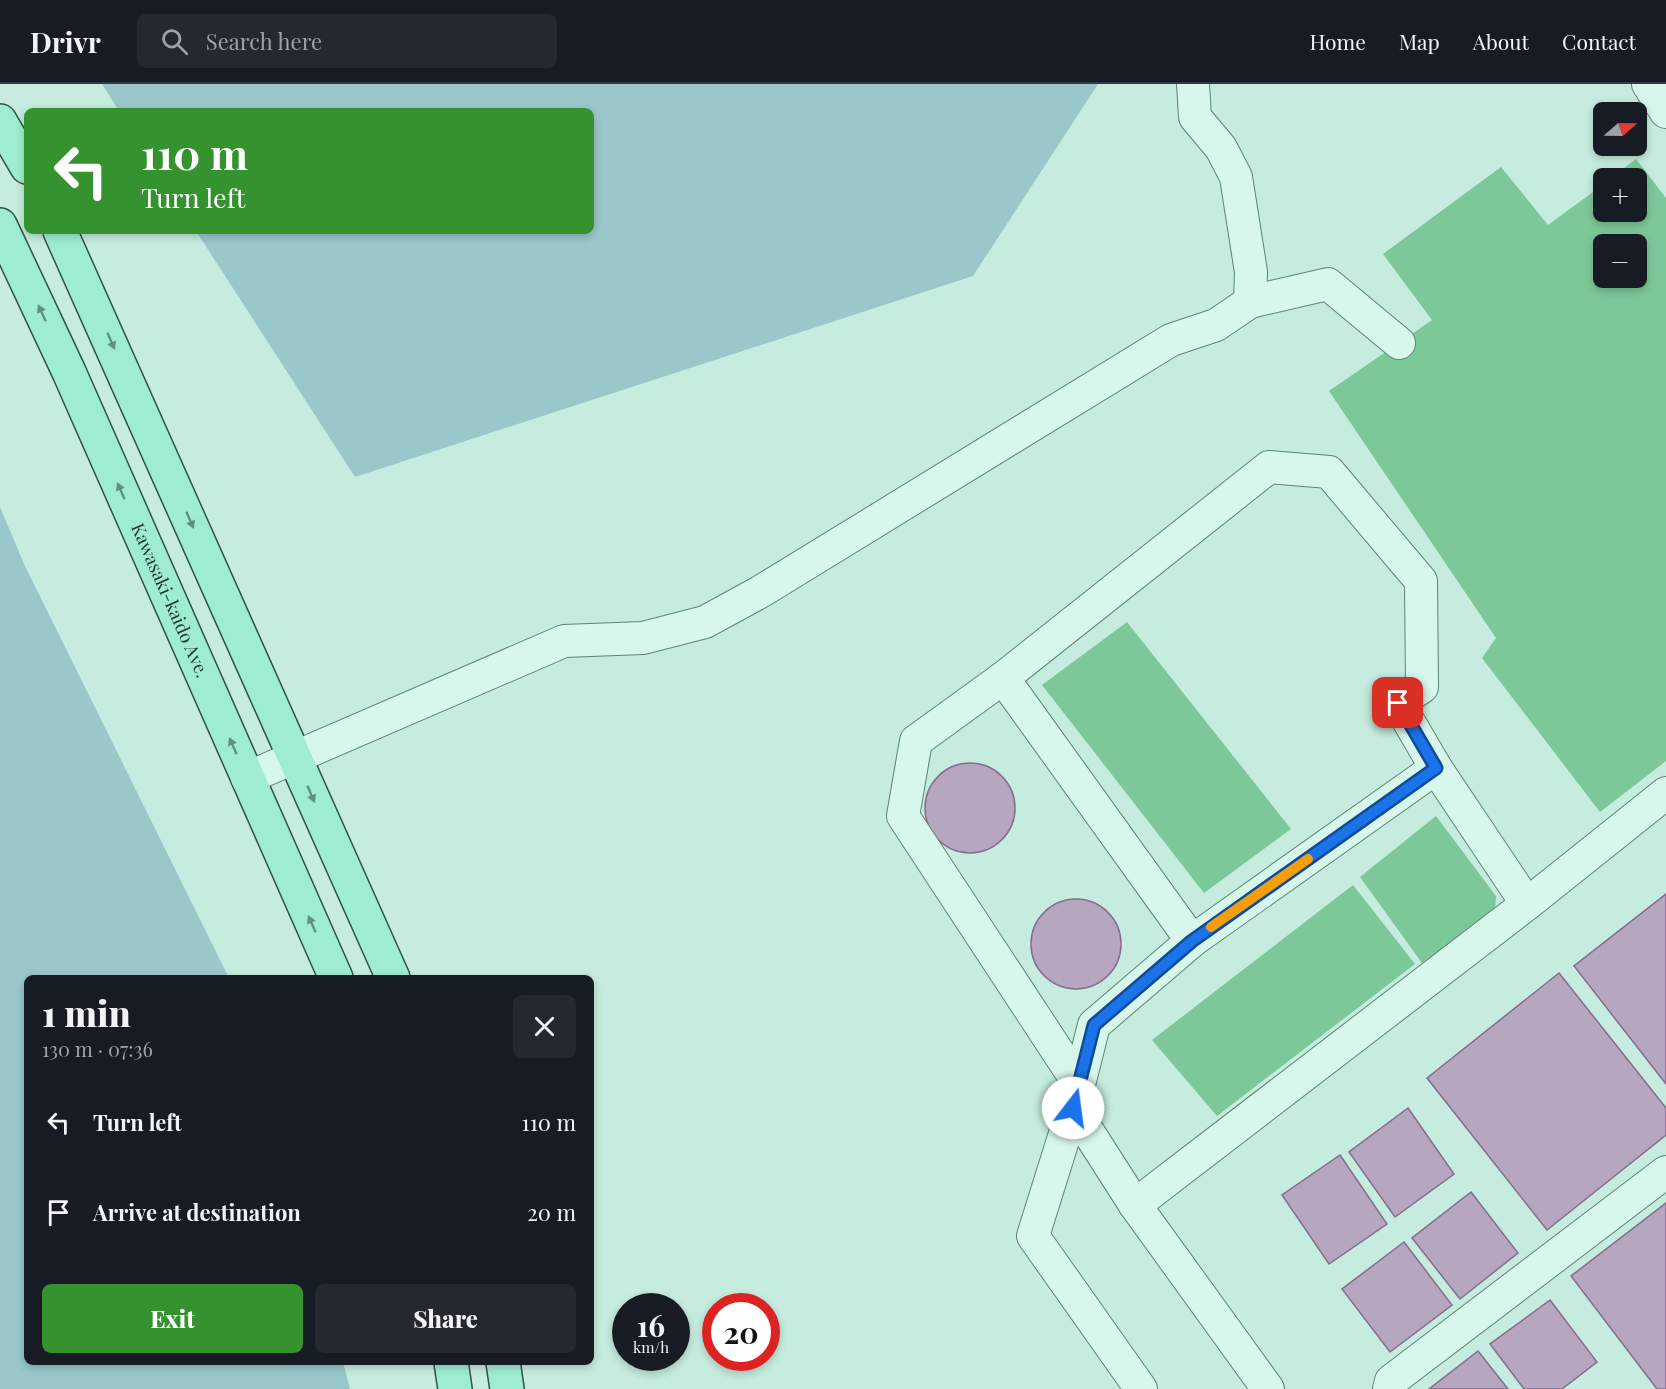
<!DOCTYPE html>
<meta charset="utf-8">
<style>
body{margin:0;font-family:"Playfair Display",serif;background:#242831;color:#f1f3f6;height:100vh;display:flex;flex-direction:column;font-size:22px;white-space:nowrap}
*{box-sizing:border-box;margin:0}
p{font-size:20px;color:#9ea1a6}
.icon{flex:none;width:33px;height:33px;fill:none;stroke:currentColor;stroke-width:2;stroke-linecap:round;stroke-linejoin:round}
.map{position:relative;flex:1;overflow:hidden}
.sheet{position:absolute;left:24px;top:891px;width:570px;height:390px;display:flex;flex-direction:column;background:#171b24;border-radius:9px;box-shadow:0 3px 9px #0003}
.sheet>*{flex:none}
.top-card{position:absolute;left:24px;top:24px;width:570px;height:126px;border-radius:9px;box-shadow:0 3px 9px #0003;background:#34922f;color:#fff;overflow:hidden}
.needle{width:39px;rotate:70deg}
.controls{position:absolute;left:1593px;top:18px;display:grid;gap:12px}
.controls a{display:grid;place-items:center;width:54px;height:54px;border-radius:9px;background:#171b24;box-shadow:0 3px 9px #0003;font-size:30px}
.speed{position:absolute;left:612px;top:1209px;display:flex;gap:12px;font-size:30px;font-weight:700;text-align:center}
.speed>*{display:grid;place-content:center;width:78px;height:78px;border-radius:50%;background:#171b24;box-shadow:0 3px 9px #0003;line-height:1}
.speed small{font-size:15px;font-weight:400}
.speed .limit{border:9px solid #d22;background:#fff;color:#111}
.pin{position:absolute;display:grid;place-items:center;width:51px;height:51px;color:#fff;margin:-26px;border-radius:12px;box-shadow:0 3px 9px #0006}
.me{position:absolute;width:66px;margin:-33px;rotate:15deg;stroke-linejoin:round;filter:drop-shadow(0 0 4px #0008)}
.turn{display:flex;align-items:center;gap:21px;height:126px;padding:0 18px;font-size:27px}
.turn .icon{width:78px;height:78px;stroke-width:2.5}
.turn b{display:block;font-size:42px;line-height:51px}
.round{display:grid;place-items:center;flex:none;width:63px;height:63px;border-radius:9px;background:#242831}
.overview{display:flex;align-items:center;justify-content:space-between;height:102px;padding:0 18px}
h1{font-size:36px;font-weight:800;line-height:45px}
.button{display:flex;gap:12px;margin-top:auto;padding:12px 18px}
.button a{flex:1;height:69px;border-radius:9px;background:#34922f;color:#fff;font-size:24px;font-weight:800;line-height:69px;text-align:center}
.button a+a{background:#242831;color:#f1f3f6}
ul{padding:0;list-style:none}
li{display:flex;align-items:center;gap:18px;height:90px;padding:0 18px}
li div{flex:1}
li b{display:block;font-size:22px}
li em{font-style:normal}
header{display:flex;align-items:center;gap:36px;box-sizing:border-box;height:84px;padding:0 30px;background:#171b24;border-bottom:2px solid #363941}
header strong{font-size:28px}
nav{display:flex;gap:33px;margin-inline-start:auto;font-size:21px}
.search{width:420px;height:54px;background:#242831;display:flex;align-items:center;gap:15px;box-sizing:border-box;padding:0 21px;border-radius:9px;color:#9ea1a6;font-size:22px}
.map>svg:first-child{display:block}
.green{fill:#99c7ca}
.water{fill:#b7a6c0;stroke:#846d8d;stroke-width:1.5}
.building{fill:#7cc898;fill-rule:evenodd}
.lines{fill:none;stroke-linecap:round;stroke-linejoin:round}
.minor-casing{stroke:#5c8670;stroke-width:34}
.major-casing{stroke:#30543f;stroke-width:36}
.minor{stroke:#d8f7ec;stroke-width:32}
.major{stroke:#9eedd1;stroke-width:33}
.oneway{fill:#5e927d}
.route-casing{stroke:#114b97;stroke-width:15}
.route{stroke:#1a73e8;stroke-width:10}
.slow{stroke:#f59e0b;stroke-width:10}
.labels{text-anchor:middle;stroke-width:4.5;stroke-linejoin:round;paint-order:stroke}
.street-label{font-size:18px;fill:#1f3729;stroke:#d4f4e9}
</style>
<header>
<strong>Drivr</strong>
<div class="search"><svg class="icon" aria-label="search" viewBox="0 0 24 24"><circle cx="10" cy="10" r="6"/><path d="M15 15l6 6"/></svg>Search here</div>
<nav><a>Home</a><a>Map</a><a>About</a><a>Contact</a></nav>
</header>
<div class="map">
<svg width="1666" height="1305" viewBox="0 0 1666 1305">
<rect width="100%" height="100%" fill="#c5ecde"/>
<g class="green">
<polygon points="102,0 1098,0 973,192 355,393 196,147 591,147 591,27 119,27"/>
<polygon points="0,423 24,480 229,894 27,894 27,1278 343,1278 350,1305 0,1305"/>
</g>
<g class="water">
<circle cx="970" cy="724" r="45"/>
<polygon points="1666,810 1666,1000 1574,882"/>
<circle cx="1076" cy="860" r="45"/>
<polygon points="1559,889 1666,1024 1666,1051 1547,1146 1427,994"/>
<polygon points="1408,1024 1454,1090 1395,1133 1349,1068"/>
<polygon points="1340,1071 1387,1140 1329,1180 1282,1111"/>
<polygon points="1471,1108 1518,1169 1460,1215 1412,1154"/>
<polygon points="1666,1119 1666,1305 1657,1305 1571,1192"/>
<polygon points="1404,1158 1452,1221 1390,1268 1342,1205"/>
<polygon points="1550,1216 1597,1278 1562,1305 1524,1305 1490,1260"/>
<polygon points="1478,1267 1508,1305 1429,1305"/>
</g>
<g class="building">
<path d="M1636,75L1666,114V677L1600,728L1482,574L1496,554L1329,307L1432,236L1383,170L1501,83L1548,141L1604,100V128H1636V94H1611ZM1604,160H1636V194H1604Z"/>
<polygon points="1127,538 1291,745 1204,809 1042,601"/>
<polygon points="1436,732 1496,812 1495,826 1422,879 1360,793"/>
<polygon points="1353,801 1415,880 1217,1032 1152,956"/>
</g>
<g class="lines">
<defs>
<g id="minor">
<polyline points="1648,0 1666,28"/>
<polyline points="1250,218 1328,200 1399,259"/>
<polyline points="1003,594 1192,857"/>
<polyline points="247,694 564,557 643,554 705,538 760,508 1171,256 1216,241 1250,218 1251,188 1236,93 1221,64 1195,33 1193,0"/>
<polyline points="1079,1000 903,732 916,657 1003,594 1269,383 1329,388 1421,497 1422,603 1398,619 1436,684"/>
<polyline points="1073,1024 1033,1152 1141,1305"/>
<polyline points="1135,1121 1527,820 1666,709"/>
<polyline points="1268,1305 1135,1121 1073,1024 1094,941 1192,857 1436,684 1527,820"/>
<polyline points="1389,1305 1391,1297 1666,1088"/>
</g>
<g id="major">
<polyline points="0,37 27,83"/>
<path id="s1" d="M0,141L69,288L336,894"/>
<polyline points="60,147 393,894"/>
<polyline points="451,1278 455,1305"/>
<polyline points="503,1278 507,1305"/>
</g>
</defs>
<use href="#minor" class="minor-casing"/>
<use href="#major" class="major-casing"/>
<use href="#minor" class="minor"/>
<use href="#major" class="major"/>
</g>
<defs><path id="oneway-solid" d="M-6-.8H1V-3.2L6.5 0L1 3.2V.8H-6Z" transform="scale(1.5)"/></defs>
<g class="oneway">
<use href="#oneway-solid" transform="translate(42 229) rotate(-115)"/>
<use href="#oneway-solid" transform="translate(111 257) rotate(66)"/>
<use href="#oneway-solid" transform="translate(121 407) rotate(-114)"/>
<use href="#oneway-solid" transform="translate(190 436) rotate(66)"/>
<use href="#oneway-solid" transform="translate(233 662) rotate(-114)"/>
<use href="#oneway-solid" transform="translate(311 710) rotate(66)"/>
<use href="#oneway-solid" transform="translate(312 840) rotate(-114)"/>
</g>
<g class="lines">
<defs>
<polyline id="route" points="1073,1024 1094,941 1192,857 1436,684 1398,619"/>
</defs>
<use href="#route" class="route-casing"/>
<use href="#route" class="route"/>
<polyline class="slow" points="1211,843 1308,775"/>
</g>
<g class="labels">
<g class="street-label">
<text dy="6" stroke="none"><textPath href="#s1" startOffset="412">Kawasaki-kaido Ave.</textPath></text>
</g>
</g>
</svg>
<div class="controls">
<a><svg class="needle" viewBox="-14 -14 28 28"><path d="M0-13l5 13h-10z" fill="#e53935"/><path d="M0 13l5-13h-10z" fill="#9ea1a6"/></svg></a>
<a>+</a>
<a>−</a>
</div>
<div class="speed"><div>16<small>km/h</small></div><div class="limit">20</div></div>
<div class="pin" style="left:1398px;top:619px;background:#d93025"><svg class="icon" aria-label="arrive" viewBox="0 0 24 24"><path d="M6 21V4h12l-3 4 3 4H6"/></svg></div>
<svg class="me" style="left:1073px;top:1024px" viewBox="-20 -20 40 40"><circle r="19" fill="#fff"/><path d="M0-13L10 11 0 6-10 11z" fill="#1a73e8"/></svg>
<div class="top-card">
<div class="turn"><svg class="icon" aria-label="left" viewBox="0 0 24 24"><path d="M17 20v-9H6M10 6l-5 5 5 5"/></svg><div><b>110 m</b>Turn left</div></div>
</div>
<section class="sheet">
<div class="overview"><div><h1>1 min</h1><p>130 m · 07:36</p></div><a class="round"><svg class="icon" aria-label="close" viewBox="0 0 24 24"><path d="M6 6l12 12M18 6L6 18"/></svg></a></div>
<ul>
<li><svg class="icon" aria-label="left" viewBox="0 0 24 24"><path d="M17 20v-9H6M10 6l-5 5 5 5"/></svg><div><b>Turn left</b></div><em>110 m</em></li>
<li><svg class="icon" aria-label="arrive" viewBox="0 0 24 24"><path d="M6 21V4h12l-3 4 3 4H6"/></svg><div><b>Arrive at destination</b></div><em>20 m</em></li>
</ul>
<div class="button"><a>Exit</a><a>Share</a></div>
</section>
</div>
